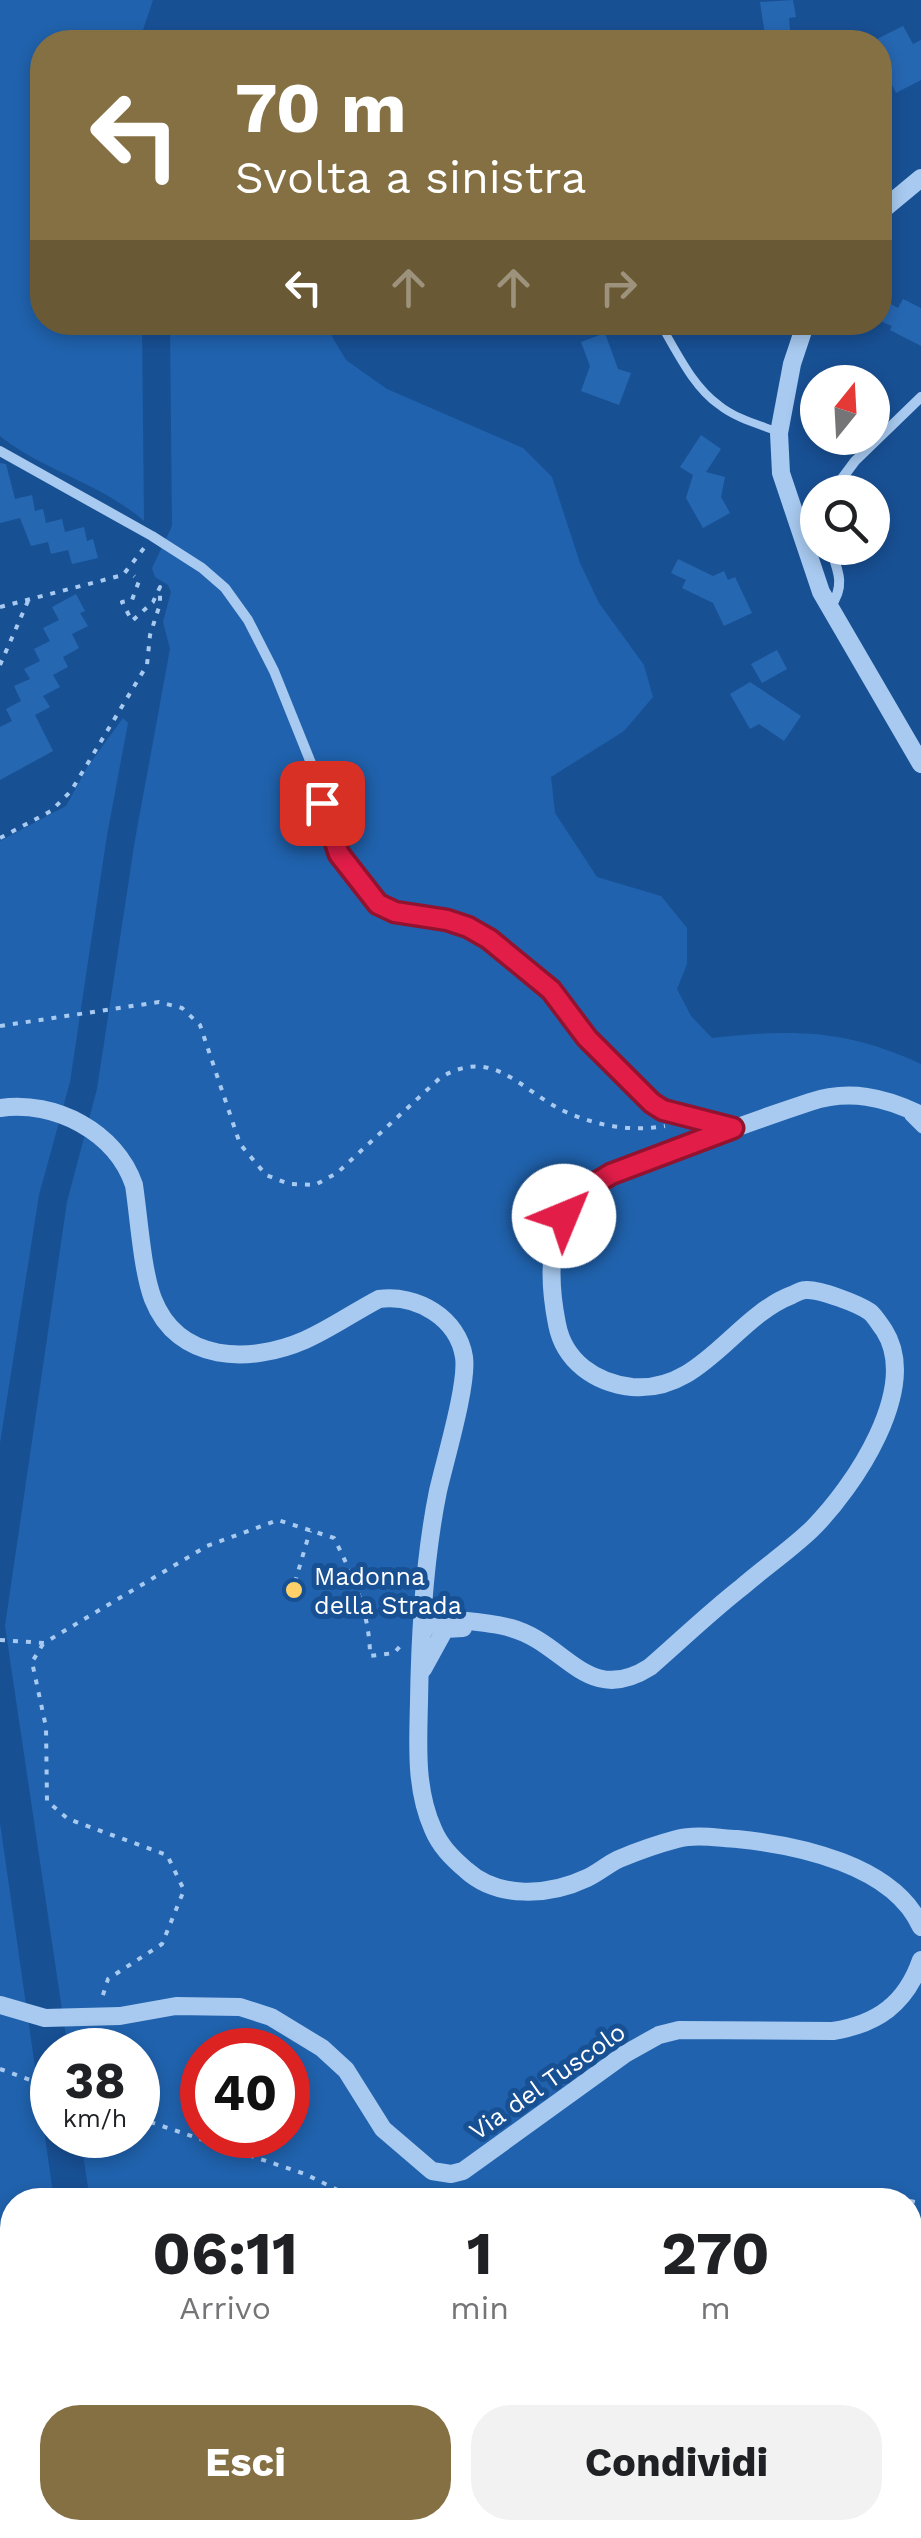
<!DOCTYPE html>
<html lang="it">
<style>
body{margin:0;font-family:"Work Sans",sans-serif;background:#f2f2f2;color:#202124;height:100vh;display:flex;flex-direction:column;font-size:38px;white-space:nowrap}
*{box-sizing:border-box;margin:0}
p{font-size:32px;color:#757577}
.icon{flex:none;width:55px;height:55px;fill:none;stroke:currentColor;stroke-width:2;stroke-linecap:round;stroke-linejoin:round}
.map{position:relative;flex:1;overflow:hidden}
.drawer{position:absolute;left:0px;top:2188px;width:922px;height:352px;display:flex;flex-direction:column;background:#fff;border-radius:40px 40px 0 0;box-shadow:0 5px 15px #0003}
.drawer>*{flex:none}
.top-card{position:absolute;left:30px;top:30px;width:862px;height:305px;border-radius:40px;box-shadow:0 5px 15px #0003;background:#847043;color:#fff;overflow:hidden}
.needle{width:65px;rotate:18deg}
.buttons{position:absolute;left:800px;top:365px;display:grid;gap:20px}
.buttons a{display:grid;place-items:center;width:90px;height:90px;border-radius:50%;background:#fff;box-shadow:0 5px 15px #0003;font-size:50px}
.speed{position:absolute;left:30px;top:2028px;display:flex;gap:20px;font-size:50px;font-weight:700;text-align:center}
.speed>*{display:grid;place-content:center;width:130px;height:130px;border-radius:50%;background:#fff;box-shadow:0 5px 15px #0003;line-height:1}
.speed small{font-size:25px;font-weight:400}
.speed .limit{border:15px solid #d22;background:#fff;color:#111}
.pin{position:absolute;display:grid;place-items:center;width:85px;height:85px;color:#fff;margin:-42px;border-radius:20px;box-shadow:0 5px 15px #0006}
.me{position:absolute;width:110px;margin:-55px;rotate:45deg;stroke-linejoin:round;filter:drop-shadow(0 0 8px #0008)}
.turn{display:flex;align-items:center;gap:35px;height:210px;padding:0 40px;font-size:45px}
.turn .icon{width:130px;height:130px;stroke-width:2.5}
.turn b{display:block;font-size:70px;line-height:85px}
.lanes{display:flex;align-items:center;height:95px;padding:0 40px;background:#0003;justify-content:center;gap:50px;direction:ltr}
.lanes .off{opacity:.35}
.eta{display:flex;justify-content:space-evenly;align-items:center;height:170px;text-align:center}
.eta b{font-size:60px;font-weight:700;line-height:70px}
.cta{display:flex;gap:20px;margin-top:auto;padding:20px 40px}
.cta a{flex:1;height:115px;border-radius:40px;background:#847043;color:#fff;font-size:40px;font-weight:700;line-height:115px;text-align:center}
.cta a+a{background:#f2f2f2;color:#202124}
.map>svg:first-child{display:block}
.green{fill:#2062ad;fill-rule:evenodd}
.building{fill:#2667b2}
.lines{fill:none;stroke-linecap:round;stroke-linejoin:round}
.path{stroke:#a8caf0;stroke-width:4;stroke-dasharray:5 8;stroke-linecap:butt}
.service{stroke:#a8caf0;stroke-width:8}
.minor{stroke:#a8caf0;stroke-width:10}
.tertiary{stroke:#a8caf0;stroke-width:18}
.route-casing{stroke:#92132f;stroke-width:25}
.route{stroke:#e11d48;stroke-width:18}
.poi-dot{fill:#ffd168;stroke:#185094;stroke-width:4}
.labels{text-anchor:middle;stroke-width:10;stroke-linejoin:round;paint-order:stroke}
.poi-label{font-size:25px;fill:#fff;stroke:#185094;text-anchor:start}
.street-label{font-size:25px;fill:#fff;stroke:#185094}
</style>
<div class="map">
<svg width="921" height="2538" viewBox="0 0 921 2538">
<rect width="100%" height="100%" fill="#185094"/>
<g class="green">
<path d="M0,0H153L139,42H42V322L142,323L144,521C102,484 44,471 0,436Z"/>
<path d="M170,323H324L346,360L387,389L523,448L552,477L580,563L599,603L644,665L653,697L624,731L551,777L555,813L597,877L661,896L687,928V964L677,989L691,1016L712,1038C792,1029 846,1029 921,1064V2538H0V1823L54,2200H12V2528H910V2200H90L80,2135H138V2050H68L5,1626L67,1202L97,1089L135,840L170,649L163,622L171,592L168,585L155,577L152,568L172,526ZM202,2050H288V2135H202Z"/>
<polygon points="123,718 128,723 107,835 70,1082 39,1195 0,1443 0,841 66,806 88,766"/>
</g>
<g class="building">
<polygon points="793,0 796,17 789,18 791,42 766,42 760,2"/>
<polygon points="903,26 913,44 921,40 921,80 896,93 881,64 886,61 880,42 875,40"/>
<polygon points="903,299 921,308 921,346 890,330 892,326 880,321 889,303 898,308"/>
<polygon points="605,333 618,369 631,373 619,405 581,391 590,366 581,342"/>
<polygon points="701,435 721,449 706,472 725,477 721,497 730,513 703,528 686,498 693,475 680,467"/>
<polygon points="0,463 6,464 15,499 32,495 35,511 43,509 46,523 62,519 65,532 84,527 87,541 93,539 98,558 72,564 68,550 51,554 48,542 31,546 20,518 0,523"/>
<polygon points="678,559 713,576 724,571 728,580 735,577 752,613 724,626 713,603 682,588 686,580 671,573"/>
<polygon points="76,594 85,611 80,613 88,626 72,634 79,648 63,657 68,667 53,675 60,687 43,696 50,707 35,715 53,751 0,780 0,727 12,721 6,709 21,701 14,686 30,679 24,669 40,661 34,649 50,641 43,628 59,620 52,607"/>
<polygon points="777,650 787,669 762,683 751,664"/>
<polygon points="750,682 801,716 784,741 759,724 750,729 730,694"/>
</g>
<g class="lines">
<g class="path">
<polyline points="0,607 123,575 144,548"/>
<polyline points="0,665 28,601"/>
<polyline points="0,838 51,811 71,791 147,665 150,635 160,604 160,587 153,602 132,621 122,602 132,600 139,581 134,576"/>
<path d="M0,1026L159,1002L182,1008L200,1025L240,1144L266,1175L289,1184L315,1185L337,1173L440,1078C494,1045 520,1091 566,1112C598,1126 631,1132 665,1126"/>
<polyline points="295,1582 310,1531"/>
<path d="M0,1640L44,1643L207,1546L278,1520L334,1538C353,1576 370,1614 370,1656L394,1653L403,1643"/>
<polyline points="43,1644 32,1662 46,1727 47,1801 68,1819 167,1855 184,1890 162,1944 108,1979 102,1998"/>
<polyline points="0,2069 52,2088"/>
<polyline points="138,2118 305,2174 358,2200"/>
<polyline points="792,2200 876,2194 905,2200"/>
<polyline points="910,2201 921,2203"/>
<polyline points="910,2284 921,2286"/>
<polyline points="0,2385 12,2404"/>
<polyline points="0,2447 12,2438"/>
<polyline points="97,2528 106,2538"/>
</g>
<g class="service">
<path d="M659,322C676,350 692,386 719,405C735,418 757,424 776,431"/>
<polyline points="909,1117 921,1129"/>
<polyline points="0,2305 12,2324"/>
<polyline points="353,2528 383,2538"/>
</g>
<g class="minor">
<polyline points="0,451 152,536 202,568 225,588 248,620 274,671 313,768 330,833 342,859 365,890 384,909 447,920 489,939 551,991 587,1038 652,1103 663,1110 732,1128"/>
<polyline points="832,492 855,461 921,397"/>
<path d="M830,548C838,570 846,586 830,607"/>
</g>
<g class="tertiary">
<polyline points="880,212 921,178"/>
<polyline points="806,322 792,364 779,433 781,473 821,592 921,764"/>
<path d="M0,1108C55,1100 116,1132 134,1185C139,1218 142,1270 153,1299C178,1363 250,1364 305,1340C330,1329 354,1312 379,1299C417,1294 458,1318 464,1357C468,1384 445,1460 438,1491C424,1560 420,1632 419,1702C418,1745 415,1789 433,1829C440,1846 452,1858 466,1870C498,1899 549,1896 587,1878C598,1873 608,1864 619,1859C638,1851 658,1844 677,1839C696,1834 717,1838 737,1839C798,1845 894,1865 921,1927"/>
<path d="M422,1633L433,1617C458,1621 487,1621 511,1628C566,1643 587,1707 650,1667C681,1640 710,1612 742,1587C765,1567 790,1550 812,1529C854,1487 921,1388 884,1330C880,1325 875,1316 870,1312C859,1304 819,1289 806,1290C801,1290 796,1293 792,1295C734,1317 702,1393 632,1387C595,1383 564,1361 557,1324C545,1263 548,1205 611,1174C631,1164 654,1158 675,1150C720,1133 765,1117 810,1102C849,1089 885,1097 921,1115"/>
<polyline points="423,1669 445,1629 463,1628"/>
<path d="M0,2005L45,2018L120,2016L176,2006L240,2007L271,2017L322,2048L346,2070L383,2129L432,2171L451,2174L463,2171L625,2054L659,2035L679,2030L833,2031C877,2024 906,2004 921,1960"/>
</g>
</g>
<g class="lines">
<defs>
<polyline id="route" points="322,803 339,854 378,904 395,912 447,920 468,927 489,939 551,990 587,1038 652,1103 663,1110 733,1128 611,1174 593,1185 564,1216"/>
</defs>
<use href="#route" class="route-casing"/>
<use href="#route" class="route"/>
</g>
<circle class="poi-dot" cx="294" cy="1590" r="10"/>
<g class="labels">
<g class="poi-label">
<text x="314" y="1585">Madonna<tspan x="314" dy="29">della Strada</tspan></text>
</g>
<g class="street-label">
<text transform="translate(547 2081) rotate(-35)" y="9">Via del Tuscolo</text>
</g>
</g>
</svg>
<div class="buttons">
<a><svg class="needle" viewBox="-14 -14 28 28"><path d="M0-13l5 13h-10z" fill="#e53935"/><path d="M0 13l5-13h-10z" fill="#757577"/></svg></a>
<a><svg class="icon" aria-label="search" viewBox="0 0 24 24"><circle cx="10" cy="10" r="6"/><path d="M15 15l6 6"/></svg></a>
</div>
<div class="speed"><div>38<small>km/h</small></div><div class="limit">40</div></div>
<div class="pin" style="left:322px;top:803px;background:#d93025"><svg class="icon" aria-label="arrive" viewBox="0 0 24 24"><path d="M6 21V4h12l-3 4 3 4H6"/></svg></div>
<svg class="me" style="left:564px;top:1216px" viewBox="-20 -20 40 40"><circle r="19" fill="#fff"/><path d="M0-13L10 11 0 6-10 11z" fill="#e11d48"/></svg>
<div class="top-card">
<div class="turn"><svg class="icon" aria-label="left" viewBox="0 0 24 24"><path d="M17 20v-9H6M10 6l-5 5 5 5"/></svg><div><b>70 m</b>Svolta a sinistra</div></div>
<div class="lanes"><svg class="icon" aria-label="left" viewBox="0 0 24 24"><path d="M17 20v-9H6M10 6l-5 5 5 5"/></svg><svg class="icon off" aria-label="ahead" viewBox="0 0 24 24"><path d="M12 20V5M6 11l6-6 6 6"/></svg><svg class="icon off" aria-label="ahead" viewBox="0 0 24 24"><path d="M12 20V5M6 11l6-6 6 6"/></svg><svg class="icon off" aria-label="right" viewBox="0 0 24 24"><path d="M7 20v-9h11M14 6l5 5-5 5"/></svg></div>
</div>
<section class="drawer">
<div class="eta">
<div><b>06:11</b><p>Arrivo</p></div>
<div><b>1</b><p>min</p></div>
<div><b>270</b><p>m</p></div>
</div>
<div class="cta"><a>Esci</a><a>Condividi</a></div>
</section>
</div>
